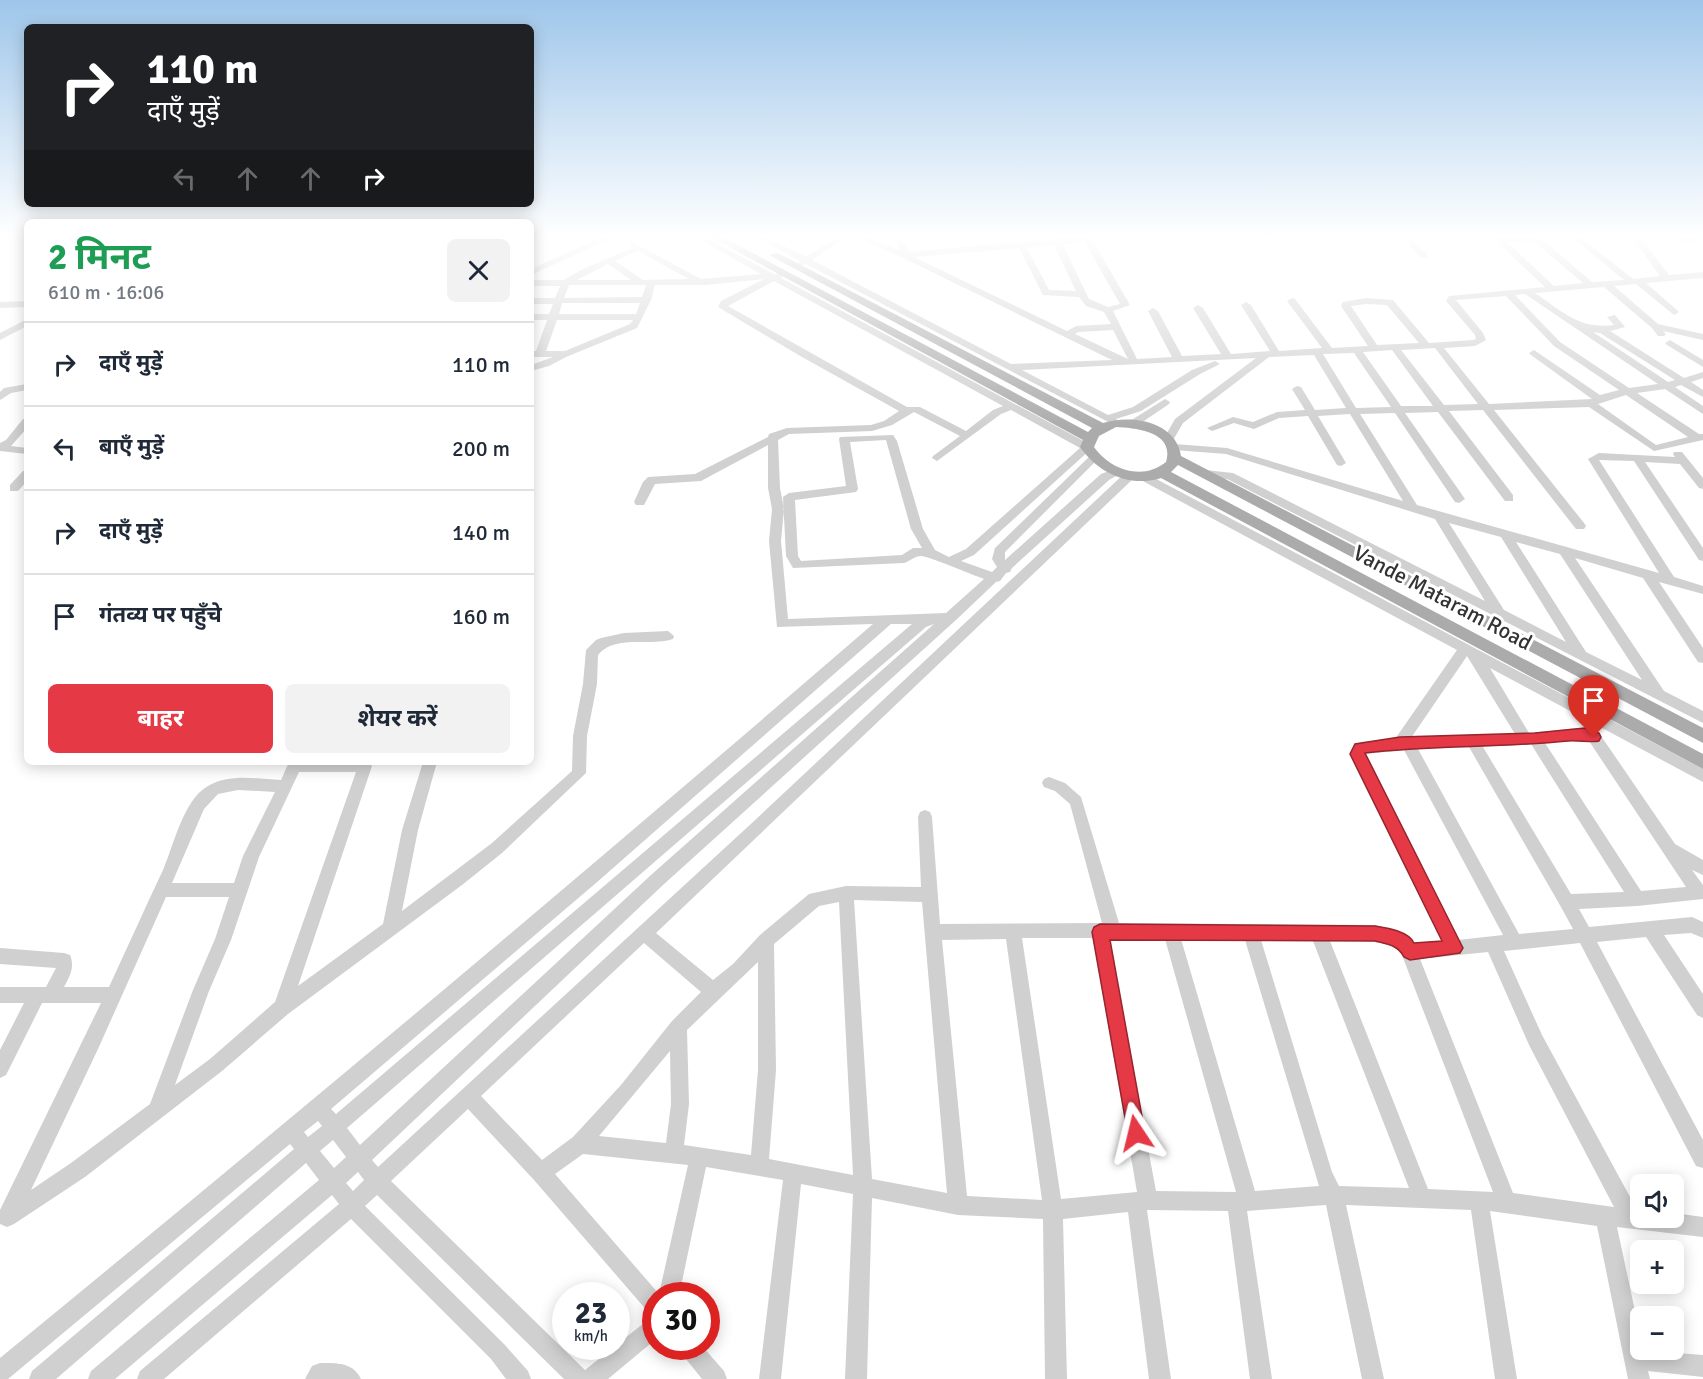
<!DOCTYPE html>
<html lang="hi">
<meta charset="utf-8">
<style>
body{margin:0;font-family:Signika,"Noto Sans Devanagari",sans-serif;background:#f2f2f3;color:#1f2937;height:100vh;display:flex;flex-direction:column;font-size:22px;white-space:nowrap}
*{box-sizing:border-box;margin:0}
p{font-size:20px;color:#747a83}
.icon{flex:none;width:33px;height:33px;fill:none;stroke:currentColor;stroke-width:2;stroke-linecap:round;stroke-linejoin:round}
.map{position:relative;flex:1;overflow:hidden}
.details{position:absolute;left:24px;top:219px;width:510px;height:546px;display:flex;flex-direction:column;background:#fff;border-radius:9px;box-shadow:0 3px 15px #0003}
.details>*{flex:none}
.top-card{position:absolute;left:24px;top:24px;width:510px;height:183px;border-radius:9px;box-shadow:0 3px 15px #0003;background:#202124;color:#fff;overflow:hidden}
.buttons{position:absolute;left:1630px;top:1174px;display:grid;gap:12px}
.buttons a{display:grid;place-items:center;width:54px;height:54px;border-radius:9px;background:#fff;box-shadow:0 3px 15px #0003;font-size:30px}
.speed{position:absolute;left:552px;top:1282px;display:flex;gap:12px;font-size:30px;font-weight:700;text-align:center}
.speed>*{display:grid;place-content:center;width:78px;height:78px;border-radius:50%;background:#fff;box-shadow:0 3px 15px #0003;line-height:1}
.speed small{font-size:15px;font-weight:400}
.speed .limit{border:9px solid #d22;background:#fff;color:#111}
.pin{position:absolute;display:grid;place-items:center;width:51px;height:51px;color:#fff;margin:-62px -26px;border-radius:50% 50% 50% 0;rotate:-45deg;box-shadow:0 0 6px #0007}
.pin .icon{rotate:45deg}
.me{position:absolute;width:66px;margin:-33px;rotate:350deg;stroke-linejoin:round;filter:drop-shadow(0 0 4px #0008)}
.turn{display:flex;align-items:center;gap:21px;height:126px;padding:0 24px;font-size:27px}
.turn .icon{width:78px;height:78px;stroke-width:2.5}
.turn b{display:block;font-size:42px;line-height:51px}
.lanes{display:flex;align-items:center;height:57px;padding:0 24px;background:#0003;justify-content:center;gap:30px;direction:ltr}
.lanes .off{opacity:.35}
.round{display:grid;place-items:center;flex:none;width:63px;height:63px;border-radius:9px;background:#f2f2f3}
.summary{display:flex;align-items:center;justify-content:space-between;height:102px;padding:0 24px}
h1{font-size:36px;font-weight:700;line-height:45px;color:#1e9e55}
.action{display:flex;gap:12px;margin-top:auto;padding:12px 24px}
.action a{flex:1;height:69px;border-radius:9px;background:#e63946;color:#fff;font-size:24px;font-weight:700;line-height:69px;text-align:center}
.action a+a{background:#f2f2f3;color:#1f2937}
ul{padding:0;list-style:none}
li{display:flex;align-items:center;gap:18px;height:84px;padding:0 24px;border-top:2px solid #e0e1e3}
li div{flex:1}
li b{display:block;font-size:22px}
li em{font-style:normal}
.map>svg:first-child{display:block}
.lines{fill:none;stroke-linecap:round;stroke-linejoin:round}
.minor{fill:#d0d0d0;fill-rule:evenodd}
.major{fill:#ababab;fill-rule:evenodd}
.route{fill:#e63946;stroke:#96252e;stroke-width:1.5}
.labels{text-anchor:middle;stroke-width:6;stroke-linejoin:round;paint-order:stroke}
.street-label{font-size:22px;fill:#333;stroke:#fff}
</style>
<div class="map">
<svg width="1703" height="1379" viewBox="0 0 1703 1379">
<rect width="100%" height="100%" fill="#fff"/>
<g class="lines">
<g class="minor">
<polygon points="605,236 616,236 531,275 531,269"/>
<path d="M693,236H703L774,274L782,273L783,275L781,278L1091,445V449L974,555L961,561L992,572L997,567L992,559L995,548L1090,456L1094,455L1099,458L1005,552V560L1101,474L1117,468L1123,472L1109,480L1012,568L1010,572L1006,573L1000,581L996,582L956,620L663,885L372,1160L378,1167L753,822L1126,472H1134V478L656,933L713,980L733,964L760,935L809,894L846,886L921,887L918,817L920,812L925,810L930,812L932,817L940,924L1102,923L1070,804L1055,791L1044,787L1042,783L1044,779L1049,777L1065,783L1081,797L1119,923L1375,925C1388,929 1407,931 1414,944L1442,941L1351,754L1356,744L1361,742L1395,739L1457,650L1139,479V473L1143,472L1703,769V782L1490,668L1529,733L1578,728L1599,733L1675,844L1703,860V875L1692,870L1703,885V899L1637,906L1579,909L1589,927L1692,917L1703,922V938L1691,933L1664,935L1703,994V1018L1697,1015L1646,937L1597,942L1703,1140V1168L1696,1166L1580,943L1504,951L1542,1035L1636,1208L1641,1209V1218H1674V1213L1703,1217V1237L1617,1227L1641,1339V1350L1703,1355V1377L1648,1371L1650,1379H1628L1597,1226L1490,1211L1517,1379H1495L1471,1210L1346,1205L1384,1379H1362L1326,1205L1247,1211L1272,1379H1250L1228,1211L1147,1210L1171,1379H1149L1128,1212L1063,1219L1067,1379H1045L1043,1219L958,1215L872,1198L867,1379H845L853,1194L801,1184L781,1379H759L783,1180L706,1167L679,1296H656V1339L608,1379H564L377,1195L365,1206L505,1345L528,1371L531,1379H506L491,1359L351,1219L164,1379H137L140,1371L339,1204L332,1195L115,1379H88L91,1371L319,1180L306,1163L56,1379H29L32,1371L294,1149L290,1144L8,1379H0V1358C294,1117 585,873 873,624L777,627L769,541L772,509L768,488V445L701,481L655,484L644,505H636L634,502L643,482L648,477L695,474L768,437L769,434L787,428L871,425L884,421L899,411L802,357L718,307L721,301L764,279L706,285H655L651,300L637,328L566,357L549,366L531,371V365L553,357H531V351H536L547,320H531V314H549L553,304H531V298H555L560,286H531V280H564L583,269L632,248L629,245L633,242L701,279L761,274ZM638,251L689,279L643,280L615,261ZM608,264L631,280H577ZM774,281L1003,406L993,410L966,431L920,407H907L728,306ZM569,285H646L642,297L564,298ZM562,303H640L636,314H559ZM557,320H633L630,324L565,351H546ZM1011,410L1080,448L966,549L949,557L935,550L923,529L897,441L893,435L840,437L839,439L846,486L789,493L783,497L786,556L793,568L904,563C910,561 915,556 921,556C928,556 973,575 984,579L946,613L788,619L781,541L784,509L780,488L778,440L789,434L872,431L892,425L914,412L960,436L933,456L932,458L937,461L1001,414ZM886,440L911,529L922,548H913L902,555L801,561L798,556L795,500L856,492L858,489L850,442ZM891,624H912L336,1114L331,1109L596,883ZM934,624L651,875L360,1145L347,1128L926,627ZM1467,656L1515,734L1411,738ZM1569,740L1589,741L1686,887L1641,891L1545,743ZM1531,744L1624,892L1571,894L1483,747ZM1469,747L1561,907L1573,929L1519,934L1418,749ZM1404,750L1503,935L1458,940L1365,754ZM854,900L922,902L947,1193L872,1179ZM839,902L853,1175L769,1159L776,1070L774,944L819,906ZM1022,938H1093L1137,1192L1061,1199ZM1006,939L1042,1200L967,1196L942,940ZM1109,939H1165L1236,1192L1156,1191ZM1181,939L1245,940L1319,1186L1255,1191ZM1261,940L1313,941L1409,1188L1339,1186L1332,1172ZM1330,941C1354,941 1378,938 1400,950L1493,1192L1428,1189ZM644,943L701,992L672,1021L621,1085L573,1137L542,1160L481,1096ZM1488,952L1530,1047L1614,1207L1513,1193L1420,959ZM758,962V1070L751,1155L684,1145L689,1104L687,1030ZM670,1051L671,1104L666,1143L599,1136ZM468,1109L534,1180L649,1313L654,1315L585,1370L391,1181ZM318,1121L322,1126L308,1137L304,1132ZM333,1140L346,1157L334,1168L320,1151ZM583,1154L688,1165L659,1294L555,1174ZM358,1172L364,1180L353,1191L346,1183Z"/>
<path d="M755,236H765L806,257L839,236H848L812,260L1011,364L1112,360L901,257L852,236H863L899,250L896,236H904L908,252L1090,236L1130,305L1113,311L1137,359L1172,357L1148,311L1153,308L1158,311L1182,356L1221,354L1193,308L1198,305L1203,308L1231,354L1270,351L1241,305L1246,302L1251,305L1279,351L1322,348L1287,301L1292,298L1295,299L1332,348L1368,346L1341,306L1343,302L1366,298L1393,300L1429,343L1473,340L1476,339L1475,335L1446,301L1449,296L1545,287L1497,242L1494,236H1532L1543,240L1592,282L1624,280L1570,236H1579L1633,279L1660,276L1631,236H1639L1669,275L1703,272V278L1646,283L1677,310L1679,312L1674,315L1636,284L1614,286L1658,324L1703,334V340L1663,331L1666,334L1664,336H1658L1652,328L1604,287L1535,293C1562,311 1580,330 1614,325L1607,317L1615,315L1625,327L1610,331L1684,378L1703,372V378L1691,382L1703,390V397L1681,385L1675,387L1703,406V414L1665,389L1637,393L1699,434H1703V440L1654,451L1589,407L1494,410L1584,523L1586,526L1584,529H1576L1483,410L1449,411L1513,495V501H1505L1438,412L1405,413L1465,499L1459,503L1455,502L1395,413L1360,414L1417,505L1659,573L1588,459L1599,453L1675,457L1673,454L1674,452H1682L1703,478V489L1699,488L1680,464L1645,462L1703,548V561L1699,560L1634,461L1599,460L1674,577L1703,586V594L1659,582L1703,648V663L1698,662L1643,578L1575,558L1664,691L1703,711V723L1227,479L1205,478L1199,474L1205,470L1233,473L1485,601L1435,519L1226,454L1174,450L1169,447L1174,444L1227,448L1403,501L1350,414L1318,416L1346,463L1341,466L1337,465L1308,416L1279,418L1254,429L1234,423L1212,431L1207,428L1233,417L1253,422L1277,412L1305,410L1292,389L1297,386L1301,387L1315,410L1346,408L1314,355L1269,357L1183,423L1172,442L1168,443L1163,440L1175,419L1256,358L1022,370L1108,415L1133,407L1192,370L1215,361L1220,364L1200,374L1141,411L1116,419L1121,423L1116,426L806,264L798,266L797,264L800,261ZM1084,241L1120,304L1108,307L1089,299L1063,245ZM1507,242H1531L1537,244L1583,283L1554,286ZM1054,245L1076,291L1049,290L1027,248ZM1019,248L1043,295L1079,297L1086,306L1104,312L1111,324L1076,326L1067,331L914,257ZM1525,294L1658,384L1629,388L1560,342L1515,295ZM1506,296L1554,346L1619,390L1600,395L1534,350L1529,353L1531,355L1592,399L1489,404L1444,348L1475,346L1486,340L1483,333L1456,300ZM1366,304L1387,305L1419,343L1377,345L1351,306ZM1113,330L1128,359L1075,334L1078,332ZM1593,332L1600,333L1675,380L1668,382ZM1435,348L1478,404L1444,405L1401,350ZM1392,350L1433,406H1401L1363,352ZM1354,353L1391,407L1356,408L1323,354ZM1626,395L1688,437L1656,445L1598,404ZM1449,523L1501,537L1566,642L1504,610ZM1516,542L1560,554L1642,680L1586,652Z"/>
<polygon points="1401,236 1409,236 1427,254 1427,258 1421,258"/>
<path d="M1670,236L1698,237L1702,240C1695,245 1676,242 1669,238Z"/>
<polygon points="27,301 27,307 0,308 0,302"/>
<polygon points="27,319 27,326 0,340 0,333"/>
<polygon points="1670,340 1703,360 1703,367 1667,345 1665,343"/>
<polygon points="27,384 27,390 11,393 0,400 0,392 4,388"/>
<polygon points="1165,399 1170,402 1169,404 1138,425 1130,425 1130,421"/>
<polygon points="27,418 27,428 11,446 27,448 27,454 0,451 0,443 6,440 23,419"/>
<polygon points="27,470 27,481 18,491 10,491 10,485 23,471"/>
<path d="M668,631L674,636L673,639C648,647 616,634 598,655L597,684L587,736L586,773L502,853L462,885L288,1014L222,1071L85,1177L14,1224L7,1227L0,1224V1210L101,1003H42L6,1075L0,1078V1050L24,1003H0V987H46L56,968L0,964V948L64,953L70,955C75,967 70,976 64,987H109C127,948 145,908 163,870C174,845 183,800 208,786C230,773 257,779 281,780L289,762H370L372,766L298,986L383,924L402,830L423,762H437L418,830L402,911L492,843L572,771L573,736L583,684L586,650L596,640L601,638L624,633ZM299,772H356L275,1002L210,1059L175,1085L209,991L231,940L259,857ZM238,790L275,792L243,856L234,883H172L204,809L218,794ZM166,897H229L215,939L193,990L150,1104L71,1163L31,1190L98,1049Z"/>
<polygon points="679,1347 703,1347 724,1371 727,1379 702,1379 682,1354"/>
<path d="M320,1363C336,1363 353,1362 361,1379H305L312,1366Z"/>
</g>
<path class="major" d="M709,236H721L1088,432L1092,428L769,255L778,253L1103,423C1131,414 1176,421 1181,456L1703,728V743L1178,465L1171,472L1703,754V769L1161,478C1130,488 1098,473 1080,447L1083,440ZM1116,427C1137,428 1175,432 1166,462C1143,481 1110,470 1094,447L1099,436Z"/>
</g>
<linearGradient id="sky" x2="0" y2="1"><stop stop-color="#9ec6ea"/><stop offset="0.55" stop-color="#fff"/><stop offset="1" stop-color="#fff" stop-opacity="0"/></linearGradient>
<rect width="1703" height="429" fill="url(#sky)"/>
<path class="route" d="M1585,728L1599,733L1601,737L1599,741C1593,743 1577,740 1568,741C1500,748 1432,745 1365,753L1460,942L1463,948L1460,953L1410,960L1404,957C1398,945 1387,944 1375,941L1110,940L1145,1133L1142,1140L1136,1142L1129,1140L1092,932L1094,927L1100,924L1375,926C1387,928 1408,931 1414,943L1442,941L1350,754L1355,744L1400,737L1535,733Z"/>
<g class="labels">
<g class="street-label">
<text transform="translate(1443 597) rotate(28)" y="8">Vande Mataram Road</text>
</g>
</g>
</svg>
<div class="buttons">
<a><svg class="icon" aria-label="sound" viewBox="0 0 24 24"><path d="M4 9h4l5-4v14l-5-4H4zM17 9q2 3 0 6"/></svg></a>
<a>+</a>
<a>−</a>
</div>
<div class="speed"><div>23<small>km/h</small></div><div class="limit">30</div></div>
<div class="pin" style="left:1594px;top:737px;background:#d93025"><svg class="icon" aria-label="arrive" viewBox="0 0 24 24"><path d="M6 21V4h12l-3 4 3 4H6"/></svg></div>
<svg class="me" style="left:1136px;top:1133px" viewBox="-20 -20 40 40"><path d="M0-17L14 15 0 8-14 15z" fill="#e63946" stroke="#fff" stroke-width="4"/></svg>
<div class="top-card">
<div class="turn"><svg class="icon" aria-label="right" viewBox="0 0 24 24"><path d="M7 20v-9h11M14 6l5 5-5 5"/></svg><div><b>110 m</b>दाएँ मुड़ें</div></div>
<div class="lanes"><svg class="icon off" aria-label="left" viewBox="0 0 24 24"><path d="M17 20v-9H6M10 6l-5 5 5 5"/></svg><svg class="icon off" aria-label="ahead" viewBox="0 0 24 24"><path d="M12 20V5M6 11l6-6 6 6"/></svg><svg class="icon off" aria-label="ahead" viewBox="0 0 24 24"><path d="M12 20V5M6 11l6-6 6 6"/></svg><svg class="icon" aria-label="right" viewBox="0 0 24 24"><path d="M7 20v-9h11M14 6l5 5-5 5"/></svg></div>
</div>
<section class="details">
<div class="summary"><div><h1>2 मिनट</h1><p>610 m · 16:06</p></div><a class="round"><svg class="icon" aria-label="close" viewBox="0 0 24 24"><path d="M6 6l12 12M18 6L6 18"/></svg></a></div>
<ul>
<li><svg class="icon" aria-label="right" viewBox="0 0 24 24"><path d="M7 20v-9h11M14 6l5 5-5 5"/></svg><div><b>दाएँ मुड़ें</b></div><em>110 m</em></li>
<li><svg class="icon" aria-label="left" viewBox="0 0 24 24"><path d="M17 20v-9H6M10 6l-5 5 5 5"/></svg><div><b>बाएँ मुड़ें</b></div><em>200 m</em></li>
<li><svg class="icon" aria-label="right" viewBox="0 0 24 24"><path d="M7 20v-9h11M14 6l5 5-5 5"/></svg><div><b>दाएँ मुड़ें</b></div><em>140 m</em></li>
<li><svg class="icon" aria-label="arrive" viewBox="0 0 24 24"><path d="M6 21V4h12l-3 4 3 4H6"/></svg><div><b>गंतव्य पर पहुँचे</b></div><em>160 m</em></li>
</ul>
<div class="action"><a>बाहर</a><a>शेयर करें</a></div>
</section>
</div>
